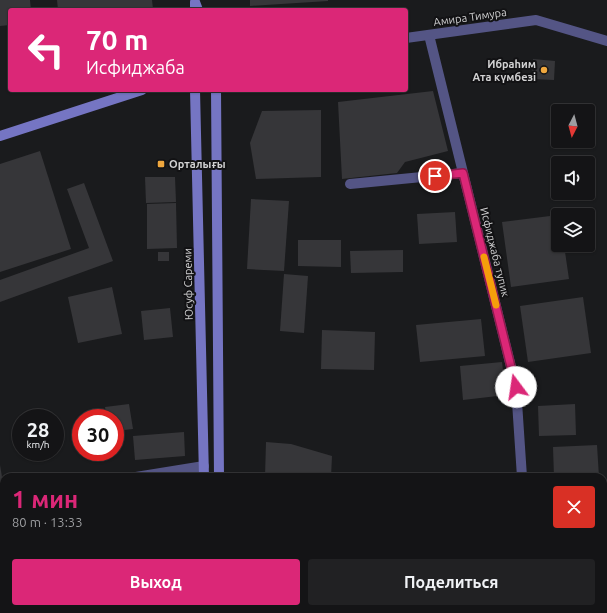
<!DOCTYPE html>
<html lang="ru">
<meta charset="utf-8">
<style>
body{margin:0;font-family:Ubuntu,sans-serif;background:#212123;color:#f1f3f6;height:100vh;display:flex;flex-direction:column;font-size:15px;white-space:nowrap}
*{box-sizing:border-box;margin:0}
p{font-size:13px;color:#9d9ea1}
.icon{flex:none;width:22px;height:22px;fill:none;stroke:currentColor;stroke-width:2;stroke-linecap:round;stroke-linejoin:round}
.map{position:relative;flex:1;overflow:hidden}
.details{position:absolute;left:0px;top:473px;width:607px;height:140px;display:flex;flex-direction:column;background:#141416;border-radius:12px 12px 0 0;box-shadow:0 1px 3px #0004,0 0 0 1px #333335}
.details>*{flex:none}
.banner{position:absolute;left:8px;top:8px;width:400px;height:84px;border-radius:4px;box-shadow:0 1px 3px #0004,0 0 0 1px #333335;background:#db2777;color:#fff;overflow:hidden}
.needle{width:26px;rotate:186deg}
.tools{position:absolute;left:551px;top:104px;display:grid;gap:8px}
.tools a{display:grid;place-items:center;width:44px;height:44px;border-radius:4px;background:#141416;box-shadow:0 1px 3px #0004,0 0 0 1px #333335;font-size:20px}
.speed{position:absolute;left:12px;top:409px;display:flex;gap:8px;font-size:20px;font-weight:700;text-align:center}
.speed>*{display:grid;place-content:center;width:52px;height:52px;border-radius:50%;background:#141416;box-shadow:0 1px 3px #0004,0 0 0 1px #333335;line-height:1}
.speed small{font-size:10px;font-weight:400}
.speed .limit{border:6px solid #d22;background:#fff;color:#111}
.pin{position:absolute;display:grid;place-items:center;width:34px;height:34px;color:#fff;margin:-17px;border:2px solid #fff;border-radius:50%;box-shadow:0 1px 4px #0007}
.me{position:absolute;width:44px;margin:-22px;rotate:346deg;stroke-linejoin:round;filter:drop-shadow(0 0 3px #0008)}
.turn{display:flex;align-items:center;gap:14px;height:84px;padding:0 12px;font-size:18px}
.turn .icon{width:52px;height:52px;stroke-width:2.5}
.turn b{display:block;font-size:28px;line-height:34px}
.round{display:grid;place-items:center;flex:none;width:42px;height:42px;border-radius:4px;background:#212123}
.summary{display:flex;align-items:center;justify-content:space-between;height:68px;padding:0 12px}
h1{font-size:24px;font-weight:600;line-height:30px;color:#db2777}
.primary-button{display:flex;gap:8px;margin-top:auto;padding:8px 12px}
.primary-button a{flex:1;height:46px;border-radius:4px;background:#db2777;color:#fff;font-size:16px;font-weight:600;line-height:46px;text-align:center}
.primary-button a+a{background:#212123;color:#f1f3f6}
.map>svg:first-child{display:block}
.building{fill:#363639}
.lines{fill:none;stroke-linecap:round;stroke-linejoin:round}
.street{stroke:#545585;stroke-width:10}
.secondary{stroke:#7575c3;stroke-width:10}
.route-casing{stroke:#8e194d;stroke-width:10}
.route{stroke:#db2777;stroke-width:7}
.slow{stroke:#f59e0b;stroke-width:7}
.poi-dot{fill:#efa73e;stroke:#121214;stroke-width:1.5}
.labels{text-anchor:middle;stroke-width:4;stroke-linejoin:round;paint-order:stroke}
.street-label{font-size:11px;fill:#d1d1d2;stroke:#121214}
.poi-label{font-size:11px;font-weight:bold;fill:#d1d1d2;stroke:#121214;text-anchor:end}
</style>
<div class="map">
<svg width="607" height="613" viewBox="0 0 607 613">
<rect width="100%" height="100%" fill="#1a1b1d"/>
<g class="building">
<polygon points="0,0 30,0 31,10 10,10 10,25 0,26"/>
<polygon points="57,0 152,0 153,9 58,10"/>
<polygon points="250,0 328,0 328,1 250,6"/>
<polygon points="533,59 555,61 554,80 532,79"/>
<polygon points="433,91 448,151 405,162 397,173 342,179 338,102"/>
<polygon points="321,110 321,177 256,179 250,143 262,111"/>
<polygon points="40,151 71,249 0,272 0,164"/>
<polygon points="145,177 175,177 176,202 146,203"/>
<polygon points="84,183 113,261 0,302 0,280 89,248 67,189"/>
<polygon points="251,199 289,201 284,271 247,269"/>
<polygon points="176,203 177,248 147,249 147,204"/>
<polygon points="455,212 457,242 419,244 417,214"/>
<polygon points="558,215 558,245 564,245 569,279 511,287 502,222"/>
<polygon points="298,240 341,240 341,267 298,266"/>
<polygon points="403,250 403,272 351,273 350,251"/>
<rect x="158" y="252" width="11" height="9"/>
<polygon points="284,274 308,276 304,333 280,331"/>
<polygon points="112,287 122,334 78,343 68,297"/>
<polygon points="583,297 591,353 528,362 520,306"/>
<polygon points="170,308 173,337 144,340 141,311"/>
<polygon points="481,319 485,356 420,362 416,325"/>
<polygon points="322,330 375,332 374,370 321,369"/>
<polygon points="502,362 506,395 463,400 460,366"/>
<polygon points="129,404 133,429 115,431 115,418 107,418 105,407"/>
<polygon points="575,404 576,435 539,436 538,406"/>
<polygon points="184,432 185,456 135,460 133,436"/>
<polygon points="266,442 291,444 332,456 331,477 265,477"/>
<polygon points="597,445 599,477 554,477 553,447"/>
<polygon points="0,465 4,489 0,489"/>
<polygon points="603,597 607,598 607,613 569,613 569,609 603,609"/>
<rect x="248" y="609" width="91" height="4"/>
<rect x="342" y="609" width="34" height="4"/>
<polygon points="467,609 484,609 484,613 429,613 429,612"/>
</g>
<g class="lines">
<g class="street">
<polyline points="429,35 516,387 522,477"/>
<polyline points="406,38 536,20 607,41"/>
<polyline points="350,184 463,173"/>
<polyline points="136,477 204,466"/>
<polyline points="0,498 4,498"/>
<polyline points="531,609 531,613"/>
</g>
<g class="secondary">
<polyline points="195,10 195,2 198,10"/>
<polyline points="195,90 204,477"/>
<polyline points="216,90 219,477"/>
<polyline points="0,136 142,90"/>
<polyline points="201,613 201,609"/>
<polyline points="217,613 217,609"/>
</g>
</g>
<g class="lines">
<defs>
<polyline id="route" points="435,176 463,173 516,387"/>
</defs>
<use href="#route" class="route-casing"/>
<use href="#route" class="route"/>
<polyline class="slow" points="484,257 496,305"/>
</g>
<g class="poi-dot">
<circle cx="544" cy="70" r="4"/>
<rect x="157" y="160" width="8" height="8" rx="2"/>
</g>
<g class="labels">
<g class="street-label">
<text transform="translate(470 17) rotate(-8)" y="4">Амира Тимура</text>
<text transform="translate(495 252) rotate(76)" y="4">Исфиджаба тупик</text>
<text transform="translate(188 284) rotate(-91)" y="4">Юсуф Сареми</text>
</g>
<g class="poi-label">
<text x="536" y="68">Ибраhим<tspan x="536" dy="13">Ата күмбезі</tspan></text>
<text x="169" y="168" text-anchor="start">Орталығы</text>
</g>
</g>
</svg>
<div class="tools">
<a><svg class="needle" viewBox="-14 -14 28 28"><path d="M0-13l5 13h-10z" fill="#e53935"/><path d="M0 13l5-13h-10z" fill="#9d9ea1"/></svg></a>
<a><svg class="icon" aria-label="sound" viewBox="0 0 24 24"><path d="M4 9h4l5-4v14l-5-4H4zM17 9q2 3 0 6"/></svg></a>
<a><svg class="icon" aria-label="layers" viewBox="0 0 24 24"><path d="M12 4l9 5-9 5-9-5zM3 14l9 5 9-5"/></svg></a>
</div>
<div class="speed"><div>28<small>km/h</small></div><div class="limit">30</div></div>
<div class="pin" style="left:435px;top:176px;background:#d93025"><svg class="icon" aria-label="arrive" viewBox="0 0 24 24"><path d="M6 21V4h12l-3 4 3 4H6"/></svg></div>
<svg class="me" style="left:516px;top:387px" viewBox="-20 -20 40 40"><circle r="19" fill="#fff"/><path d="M0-13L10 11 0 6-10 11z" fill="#db2777"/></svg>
<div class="banner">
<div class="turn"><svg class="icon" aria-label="left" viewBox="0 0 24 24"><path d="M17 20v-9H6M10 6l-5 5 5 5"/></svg><div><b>70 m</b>Исфиджаба</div></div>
</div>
<section class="details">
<div class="summary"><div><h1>1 мин</h1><p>80 m · 13:33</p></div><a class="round" style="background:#d93025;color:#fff"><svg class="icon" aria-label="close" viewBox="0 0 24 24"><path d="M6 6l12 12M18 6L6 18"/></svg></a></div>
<div class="primary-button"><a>Выход</a><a>Поделиться</a></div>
</section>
</div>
